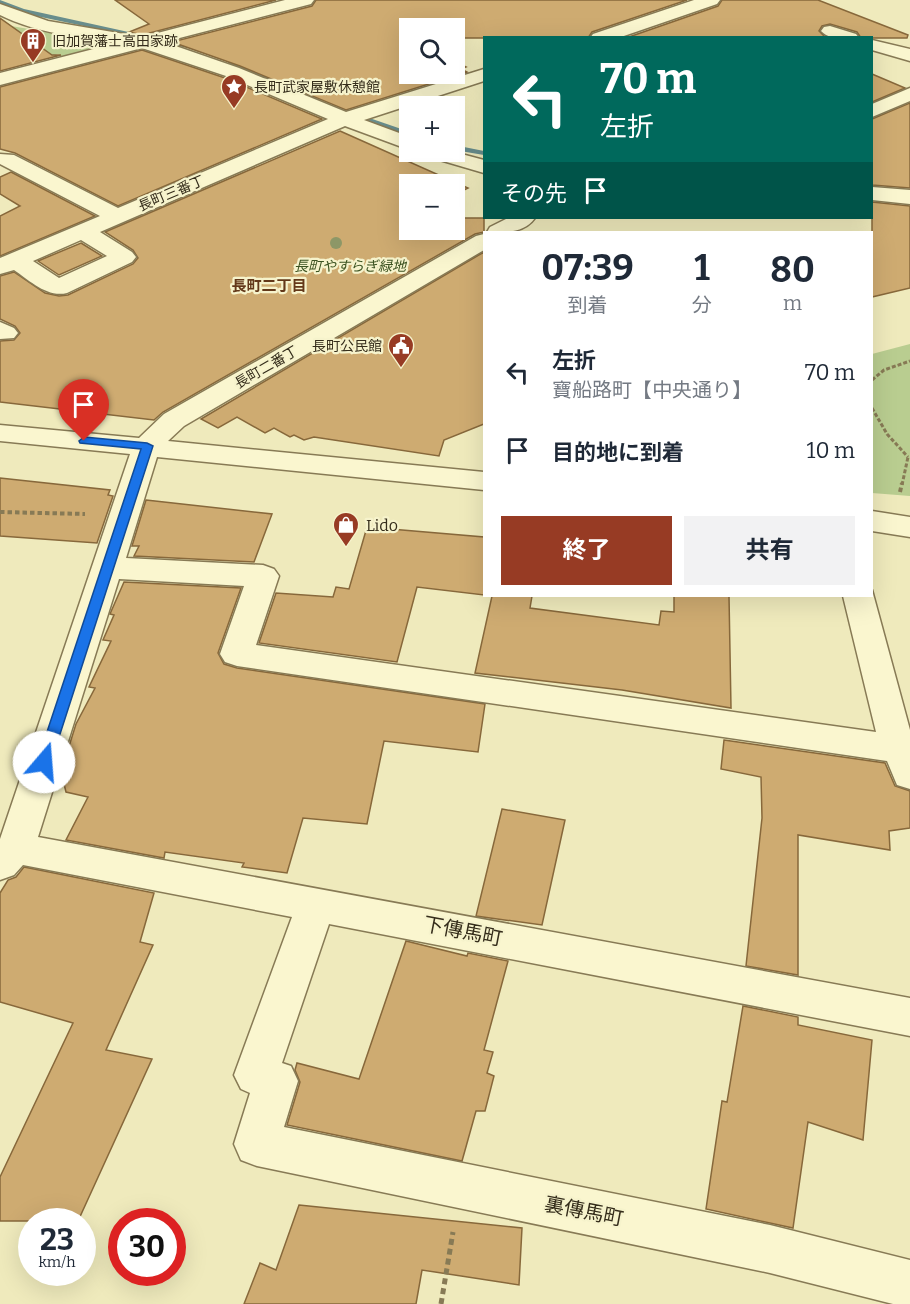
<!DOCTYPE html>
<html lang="ja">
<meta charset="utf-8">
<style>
body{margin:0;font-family:Bitter,"Noto Sans JP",serif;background:#f2f2f3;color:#1f2937;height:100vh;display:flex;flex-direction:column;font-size:22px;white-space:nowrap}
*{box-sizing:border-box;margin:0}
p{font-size:20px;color:#747a83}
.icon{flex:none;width:33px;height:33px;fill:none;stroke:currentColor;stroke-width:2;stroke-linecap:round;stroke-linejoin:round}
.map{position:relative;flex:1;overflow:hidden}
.panel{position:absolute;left:483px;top:231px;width:390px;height:366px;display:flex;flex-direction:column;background:#fff;border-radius:0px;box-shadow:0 6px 24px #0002}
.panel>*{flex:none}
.guide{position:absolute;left:483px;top:36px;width:390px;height:183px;border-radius:0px;box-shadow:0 6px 24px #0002;background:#00695c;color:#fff;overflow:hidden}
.buttons{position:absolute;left:399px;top:18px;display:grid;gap:12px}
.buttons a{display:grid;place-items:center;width:66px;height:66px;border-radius:0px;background:#fff;box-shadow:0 6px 24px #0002;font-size:30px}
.speed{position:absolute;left:18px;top:1208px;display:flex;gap:12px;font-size:30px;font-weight:700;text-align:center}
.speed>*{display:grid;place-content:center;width:78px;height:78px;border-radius:50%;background:#fff;box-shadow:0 6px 24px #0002;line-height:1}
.speed small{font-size:15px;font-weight:400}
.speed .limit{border:9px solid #d22;background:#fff;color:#111}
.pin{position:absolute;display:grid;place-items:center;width:51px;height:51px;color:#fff;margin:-62px -26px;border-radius:50% 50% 50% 0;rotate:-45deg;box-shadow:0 0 6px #0007}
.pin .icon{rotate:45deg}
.me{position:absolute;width:66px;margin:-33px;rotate:18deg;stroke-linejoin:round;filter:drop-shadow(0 0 4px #0008)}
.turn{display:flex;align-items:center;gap:21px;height:126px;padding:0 18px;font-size:27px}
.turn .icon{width:78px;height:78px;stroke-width:2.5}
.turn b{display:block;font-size:42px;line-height:51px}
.then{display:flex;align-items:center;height:57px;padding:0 18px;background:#0003;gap:12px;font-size:22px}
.eta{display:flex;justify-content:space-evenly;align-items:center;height:102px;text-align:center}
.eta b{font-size:36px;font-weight:700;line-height:42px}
.action{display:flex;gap:12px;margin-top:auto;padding:12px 18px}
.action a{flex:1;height:69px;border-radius:0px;background:#973b24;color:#fff;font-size:24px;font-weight:700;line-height:69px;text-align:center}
.action a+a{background:#f2f2f3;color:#1f2937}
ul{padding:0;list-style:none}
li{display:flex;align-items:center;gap:18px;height:78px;padding:0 18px}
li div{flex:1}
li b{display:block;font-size:22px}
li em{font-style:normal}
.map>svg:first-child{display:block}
.green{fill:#b9cd90}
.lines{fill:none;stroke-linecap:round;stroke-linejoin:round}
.stream{fill:#688d8c;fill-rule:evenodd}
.building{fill:#ceab71;stroke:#87683b;stroke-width:1.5}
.minor-casing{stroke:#877a55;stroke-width:3}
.path-far2{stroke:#877a55;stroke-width:3;stroke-dasharray:4 2;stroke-linecap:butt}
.path-far1{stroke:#877a55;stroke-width:4;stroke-dasharray:4.5 3;stroke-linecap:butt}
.path{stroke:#877a55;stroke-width:5;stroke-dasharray:6 4;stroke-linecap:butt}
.minor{fill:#faf6cf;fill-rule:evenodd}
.tree{fill:#8d9767}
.route{fill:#1a73e8;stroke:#114b97;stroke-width:1.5}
.labels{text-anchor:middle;stroke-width:4.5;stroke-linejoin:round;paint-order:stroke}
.far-poi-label{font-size:14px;fill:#352d1b;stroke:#f6f3cc;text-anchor:start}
.far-street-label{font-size:14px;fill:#352d1b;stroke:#f6f3cc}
.far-park-label{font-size:14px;font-style:italic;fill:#3c5321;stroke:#f6f3cc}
.far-neighbourhood-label{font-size:15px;font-weight:bold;fill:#633819;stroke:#f6f3cc}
.poi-label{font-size:16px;fill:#352d1b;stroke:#f6f3cc;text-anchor:start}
.near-street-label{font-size:20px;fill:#352d1b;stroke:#f6f3cc}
</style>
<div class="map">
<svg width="910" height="1304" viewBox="0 0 910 1304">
<rect width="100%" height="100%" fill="#efeabc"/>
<g class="green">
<polygon points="11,26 101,41 106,45 97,51 66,59 58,54 0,69 0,29"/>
<polygon points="910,344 910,496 872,493 872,354"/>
</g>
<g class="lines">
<g class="stream">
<polygon points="0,0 24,9 192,46 188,48 22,13 0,4"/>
<polygon points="228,60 234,60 333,106 326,108 228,64"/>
<polygon points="346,112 352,112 410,132 410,137 346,116"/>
<polygon points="454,145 484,151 484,155 454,150"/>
</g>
</g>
<g class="building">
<polygon points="115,0 276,0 142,35 129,32 149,24"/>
<polygon points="316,0 687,0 592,32 588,38 454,38 454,28 410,28 410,74 454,74 454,61 466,67 461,69 467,72 346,110 240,66 172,42 312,6"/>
<polygon points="722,0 818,0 908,35 907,38 861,38 857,32 830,24 822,26 819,31 826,38 626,38 718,6"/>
<polygon points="0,18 52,55 61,55 0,71"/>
<polygon points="142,50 225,78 322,119 118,206 15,153 0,149 0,87"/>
<polygon points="872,74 905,88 872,102"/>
<polygon points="910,103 910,188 872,185 872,119"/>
<polygon points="340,131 468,188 454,195 454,184 410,184 410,230 454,230 454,218 484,218 484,232 475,234 163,412 154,420 0,402 0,341 14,340 20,333 15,326 0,319 0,276 14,272 45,293 59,296 68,295 133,264 138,258 133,250 105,232"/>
<polygon points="11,172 95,216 0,256 0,216 20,206 0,194 0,177"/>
<polygon points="872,202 910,206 910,288 872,297"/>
<polygon points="81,243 102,256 59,275 38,261"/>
<polygon points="484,252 484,424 444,440 439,456 314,437 304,440 294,435 290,437 274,428 265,433 237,417 218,428 201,419"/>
<polygon points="0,478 110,490 108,495 113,496 97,543 0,536"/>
<polygon points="146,500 272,514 254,562 134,556 139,546 132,546"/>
<polygon points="367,527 484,537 484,595 417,587 397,662 259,643 276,593 333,597 336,587 349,589"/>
<polygon points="124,582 241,588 218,653 224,664 237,668 485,704 478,752 384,741 367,824 303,818 287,873 242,867 244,863 165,852 164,858 66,840 88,797 66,792 61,772 76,724 95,688 89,687 111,641 103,640 114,615 110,614"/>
<polygon points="492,596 532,596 530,608 659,625 661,611 674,612 674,596 729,596 731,708 622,690 475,673"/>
<polygon points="724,740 885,763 895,786 910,791 910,828 889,831 890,850 798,835 798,975 746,966 762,818 761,777 721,769"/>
<polygon points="502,809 565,820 542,925 476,916"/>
<polygon points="24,867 154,893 140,942 153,945 106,1050 152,1059 78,1221 0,1221 0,1177 73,1023 0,1002 0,893 8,880 16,877"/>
<polygon points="406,941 467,956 468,953 508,961 484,1050 493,1052 487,1073 494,1076 485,1111 476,1111 462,1161 287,1125 300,1082 295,1070 297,1063 359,1079"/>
<polygon points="743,1006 798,1017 798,1025 872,1040 863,1140 808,1122 793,1228 706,1209 722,1101 727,1102"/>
<polygon points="299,1205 522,1228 519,1285 422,1270 416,1304 244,1304 260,1263 276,1270"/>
</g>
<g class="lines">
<defs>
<g id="minor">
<path d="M285,0H314L311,4L164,42L239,68L346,112L484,69V81L364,120L410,137V150L345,126L100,232L132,252L136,257L132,262L67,293C47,298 29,280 14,270L0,274V258L100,216L0,164V154L14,155L118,208L328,119L226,76L142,48L0,85V73L117,43C76,37 37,33 0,15V4L48,21L142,37ZM81,240L107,256L59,278L33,261Z"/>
<polygon points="694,0 720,0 717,4 618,38 590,38 593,34"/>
<path d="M830,26L856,34L859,38C846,38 830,41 821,31L824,27Z"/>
<polygon points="872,40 910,49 910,61 872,50"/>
<polygon points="910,88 910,101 872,117 872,104"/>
<polygon points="423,152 454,152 484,160 484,173 426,156"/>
<polygon points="872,187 910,190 910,204 872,200"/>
<path d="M508,218H535C524,234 504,232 487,232L490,227Z"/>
<polygon points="484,234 484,250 184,426 168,441 484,472 484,490 157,457 126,558 263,565 274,569 279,576 256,645 876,732 843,596 872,596 872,590 910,730 910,789 897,785 887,761 237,666 225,662 220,654 244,586 119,579 38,837 910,998 910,1036 329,924 282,1063 291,1066 298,1081 284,1127 770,1225 910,1260 910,1304 893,1304 770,1273 257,1166 241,1160 234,1144 250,1093 241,1089 234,1075 292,917 23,865 14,875 0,880 0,839 130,454 0,441 0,425 139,438 164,414 476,236"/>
<polygon points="0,322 14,328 18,333 14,338 0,339"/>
<polygon points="872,511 910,517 910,537 872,531"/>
</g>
</defs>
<use href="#minor" class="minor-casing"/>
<g class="path-far2">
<polyline points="872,380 884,370 910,361"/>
<polyline points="872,408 887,434 908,457"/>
<polyline points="902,485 908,457"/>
</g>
<g class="path-far1">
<polyline points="900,492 902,483"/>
<polyline points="0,512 85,514"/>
</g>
<polyline class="path" points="441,1304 453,1232"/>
<use href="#minor" class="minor"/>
</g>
<circle class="tree" cx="336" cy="243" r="6"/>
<polygon class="route" points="84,437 147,443 153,446 51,762 49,766 39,766 37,762 141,449 80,443 79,441"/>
<defs>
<symbol id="building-pin" viewBox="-11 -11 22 30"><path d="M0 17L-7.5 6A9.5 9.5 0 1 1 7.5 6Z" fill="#973b24" stroke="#f6f3cc"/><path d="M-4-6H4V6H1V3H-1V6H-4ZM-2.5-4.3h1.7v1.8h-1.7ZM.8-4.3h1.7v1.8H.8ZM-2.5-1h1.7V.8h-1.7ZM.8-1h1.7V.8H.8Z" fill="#fff"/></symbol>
<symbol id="sight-pin" viewBox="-11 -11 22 30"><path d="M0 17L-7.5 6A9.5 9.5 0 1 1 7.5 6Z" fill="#973b24" stroke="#f6f3cc"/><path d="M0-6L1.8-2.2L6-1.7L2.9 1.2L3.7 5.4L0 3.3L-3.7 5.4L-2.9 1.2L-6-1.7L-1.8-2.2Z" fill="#fff"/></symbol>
<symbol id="civic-pin" viewBox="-11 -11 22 30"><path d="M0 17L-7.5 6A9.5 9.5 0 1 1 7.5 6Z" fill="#973b24" stroke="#f6f3cc"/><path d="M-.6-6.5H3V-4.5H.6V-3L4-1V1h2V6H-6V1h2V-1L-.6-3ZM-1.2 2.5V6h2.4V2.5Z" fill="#fff"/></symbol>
<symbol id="shop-pin" viewBox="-11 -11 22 30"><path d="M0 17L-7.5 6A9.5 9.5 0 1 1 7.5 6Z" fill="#973b24" stroke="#f6f3cc"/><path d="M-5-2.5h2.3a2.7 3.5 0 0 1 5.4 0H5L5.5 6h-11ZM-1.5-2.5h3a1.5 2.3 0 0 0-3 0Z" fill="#fff"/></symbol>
</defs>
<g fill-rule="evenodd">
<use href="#building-pin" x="18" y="26" width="30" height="40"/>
<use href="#sight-pin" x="219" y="72" width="30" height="40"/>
<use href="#civic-pin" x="386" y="331" width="30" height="40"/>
<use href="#shop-pin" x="331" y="510" width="30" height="40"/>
</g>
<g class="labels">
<g class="far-poi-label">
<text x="52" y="46">旧加賀藩士高田家跡</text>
<text x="254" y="92">長町武家屋敷休憩館</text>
<text x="382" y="351" text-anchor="end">長町公民館</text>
</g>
<g class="far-street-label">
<text transform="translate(171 193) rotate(-23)" y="5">長町三番丁</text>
<text transform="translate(266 367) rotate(-30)" y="5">長町二番丁</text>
</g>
<g class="far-park-label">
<text x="350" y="271">長町やすらぎ緑地</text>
</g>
<g class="far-neighbourhood-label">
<text x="269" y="291">長町二丁目</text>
</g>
<g class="poi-label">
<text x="366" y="531">Lido</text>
</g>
<g class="near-street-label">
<text transform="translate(463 931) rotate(11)" y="7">下傳馬町</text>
<text transform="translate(584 1211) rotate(11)" y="7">裏傳馬町</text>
</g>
</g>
</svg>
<div class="buttons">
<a><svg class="icon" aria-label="search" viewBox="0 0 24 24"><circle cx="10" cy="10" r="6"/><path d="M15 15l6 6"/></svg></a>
<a>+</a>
<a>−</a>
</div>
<div class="speed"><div>23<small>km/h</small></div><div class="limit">30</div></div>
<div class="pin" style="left:84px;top:441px;background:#d93025"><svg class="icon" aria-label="arrive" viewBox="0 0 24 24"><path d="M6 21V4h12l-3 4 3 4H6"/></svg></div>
<svg class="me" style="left:44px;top:762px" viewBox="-20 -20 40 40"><circle r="19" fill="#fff"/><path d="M0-13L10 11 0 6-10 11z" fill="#1a73e8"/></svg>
<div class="guide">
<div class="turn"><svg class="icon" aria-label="left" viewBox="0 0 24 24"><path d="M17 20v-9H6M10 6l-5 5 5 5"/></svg><div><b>70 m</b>左折</div></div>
<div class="then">その先<svg class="icon" aria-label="arrive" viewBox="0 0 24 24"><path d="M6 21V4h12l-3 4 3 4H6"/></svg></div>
</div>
<section class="panel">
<div class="eta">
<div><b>07:39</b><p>到着</p></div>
<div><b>1</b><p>分</p></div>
<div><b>80</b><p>m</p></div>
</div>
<ul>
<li><svg class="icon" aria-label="left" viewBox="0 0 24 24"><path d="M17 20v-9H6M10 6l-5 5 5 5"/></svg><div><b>左折</b><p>寶船路町【中央通り】</p></div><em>70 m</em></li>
<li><svg class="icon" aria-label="arrive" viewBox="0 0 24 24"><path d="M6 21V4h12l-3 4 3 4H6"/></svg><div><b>目的地に到着</b></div><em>10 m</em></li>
</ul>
<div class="action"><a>終了</a><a>共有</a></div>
</section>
</div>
